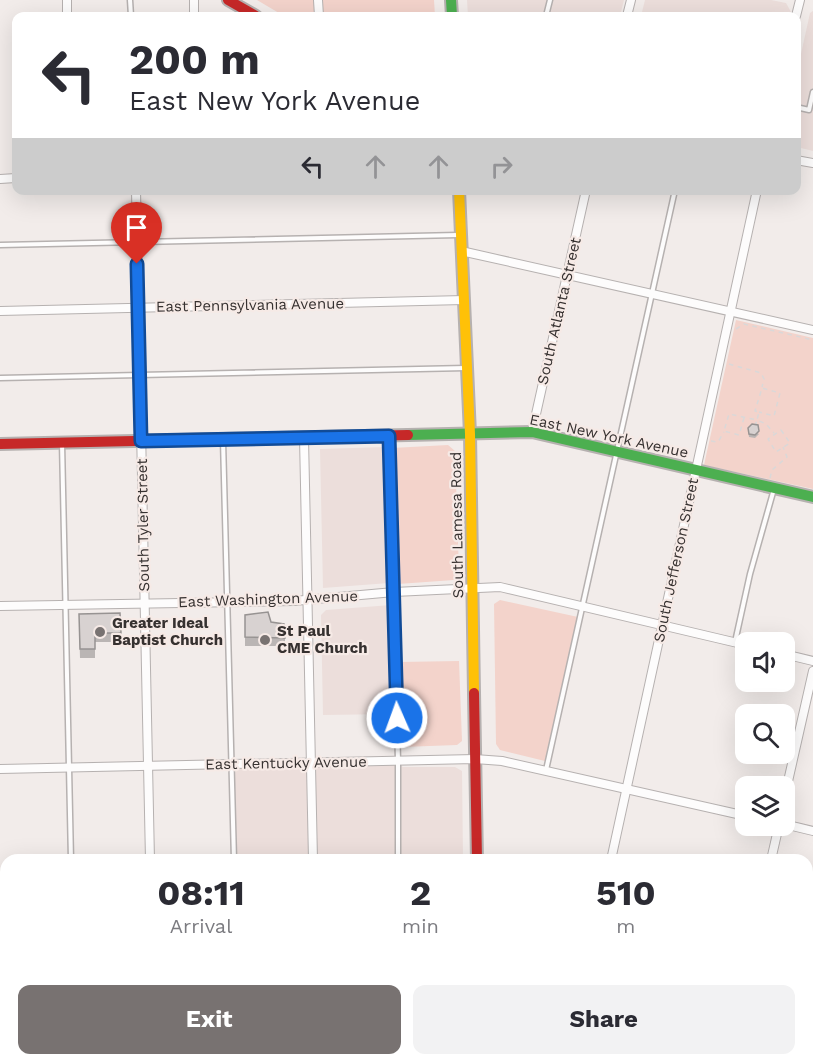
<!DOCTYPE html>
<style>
body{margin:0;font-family:"Work Sans",sans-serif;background:#f2f2f3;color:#2b2b33;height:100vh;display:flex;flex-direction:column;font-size:22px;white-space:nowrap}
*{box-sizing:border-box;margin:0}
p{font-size:20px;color:#7c7c81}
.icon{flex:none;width:33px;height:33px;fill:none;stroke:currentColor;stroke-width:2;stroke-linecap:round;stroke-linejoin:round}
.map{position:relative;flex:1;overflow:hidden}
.panel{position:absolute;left:0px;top:854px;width:813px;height:212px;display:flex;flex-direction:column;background:#fff;border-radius:18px 18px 0 0;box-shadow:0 6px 24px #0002}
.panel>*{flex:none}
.hud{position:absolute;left:12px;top:12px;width:789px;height:183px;border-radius:12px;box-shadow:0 6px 24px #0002;background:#fff;color:#2b2b33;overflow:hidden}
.controls{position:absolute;left:735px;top:632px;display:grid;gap:12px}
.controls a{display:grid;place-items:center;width:60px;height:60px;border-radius:12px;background:#fff;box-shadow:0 6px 24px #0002;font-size:30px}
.pin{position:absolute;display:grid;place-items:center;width:51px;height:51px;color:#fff;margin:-62px -26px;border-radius:50% 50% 50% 0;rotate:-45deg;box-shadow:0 0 6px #0007}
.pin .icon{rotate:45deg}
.me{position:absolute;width:66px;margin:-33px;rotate:358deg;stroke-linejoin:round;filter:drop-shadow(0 0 4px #0008)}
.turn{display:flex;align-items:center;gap:21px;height:126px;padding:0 18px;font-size:27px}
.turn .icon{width:78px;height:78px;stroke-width:2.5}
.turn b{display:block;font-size:42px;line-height:51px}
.lanes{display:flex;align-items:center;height:57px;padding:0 18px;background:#0003;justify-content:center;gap:30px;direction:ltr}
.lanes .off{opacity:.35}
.eta{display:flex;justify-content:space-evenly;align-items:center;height:102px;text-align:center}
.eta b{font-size:36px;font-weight:700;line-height:42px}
.button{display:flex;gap:12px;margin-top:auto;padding:12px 18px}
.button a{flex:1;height:69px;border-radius:12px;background:#787271;color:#fff;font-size:24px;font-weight:700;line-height:69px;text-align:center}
.button a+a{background:#f2f2f3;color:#2b2b33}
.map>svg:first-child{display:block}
.built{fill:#ecdedb}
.green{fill:#f3d3cb}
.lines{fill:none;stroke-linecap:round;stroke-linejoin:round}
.lane-casing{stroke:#b6b1b0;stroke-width:7}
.street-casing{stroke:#b6b1b0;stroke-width:10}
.fast-casing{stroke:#b6b1b0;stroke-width:14}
.slow-casing{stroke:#b6b1b0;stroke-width:14}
.jam-casing{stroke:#b6b1b0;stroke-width:14}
.path{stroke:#dad8d8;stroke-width:1.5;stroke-dasharray:4.5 4.5;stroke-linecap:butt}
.lane{stroke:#fdfcfc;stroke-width:4}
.street{stroke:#fdfcfc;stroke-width:8}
.fast{stroke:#4caf50;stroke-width:10}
.slow{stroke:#ffc107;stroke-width:10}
.jam{stroke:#c62828;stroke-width:10}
.wall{fill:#bab5b4}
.building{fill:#d8d2d1;stroke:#979392;stroke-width:1.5}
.route-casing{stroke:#114b97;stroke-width:15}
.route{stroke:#1a73e8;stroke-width:10}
.poi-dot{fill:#787271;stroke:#f6eae6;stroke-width:2}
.labels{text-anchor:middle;stroke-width:4.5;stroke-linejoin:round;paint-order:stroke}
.street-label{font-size:15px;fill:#363130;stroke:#f6eae6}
.poi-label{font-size:15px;font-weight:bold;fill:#363130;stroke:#f6eae6;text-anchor:start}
</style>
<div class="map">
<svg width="813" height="1064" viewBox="0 0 813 1064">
<rect width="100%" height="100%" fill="#f2ecea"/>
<g class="built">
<polygon points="467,0 624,0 620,16 468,16"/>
<polygon points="645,0 771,0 786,3 791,12 789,16 641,16"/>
<polygon points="813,11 813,151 797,147 797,72 810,13"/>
<polygon points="386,447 389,583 323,588 320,449"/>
<polygon points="391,605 393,714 323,715 321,615 326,610"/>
<polygon points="392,761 403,767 455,767 462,771 463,859 232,859 230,765"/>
<rect x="236" y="1059" width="231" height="5"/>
</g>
<g class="green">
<polygon points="257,0 434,0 435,16 284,16"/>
<polygon points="736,320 813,338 813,489 704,465"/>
<polygon points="448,445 455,451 459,572 454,580 398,584 392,448"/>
<polygon points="500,600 578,617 545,761 500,750 496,744 494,604"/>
<polygon points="459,661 462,741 457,745 402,747 399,662"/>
<polygon points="639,1059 720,1059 719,1064 638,1064"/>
</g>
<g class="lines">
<defs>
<g id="lane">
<polyline points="130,0 131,16"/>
<polyline points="546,16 550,0"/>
<polyline points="796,107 809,110 813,92"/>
<polyline points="0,245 458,235"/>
<polyline points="0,378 466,368"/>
<polyline points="389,437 398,760 398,860"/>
<polyline points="223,440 234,860"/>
<polyline points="62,443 71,860"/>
<polyline points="735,642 750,574 774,489"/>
<polyline points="546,770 675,190"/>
<polyline points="75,1059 76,1064"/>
<polyline points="238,1059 238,1064"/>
<polyline points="400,1059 400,1064"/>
<polyline points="811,1064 813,1054"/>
</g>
<g id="street">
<polyline points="67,0 67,16"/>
<polyline points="194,0 194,16"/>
<polyline points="318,0 319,16"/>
<polyline points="627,16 631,0"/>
<polyline points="796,16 800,0"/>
<polyline points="796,160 813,163"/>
<polyline points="0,179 16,178"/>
<polyline points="136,190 150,860"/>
<polyline points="461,251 813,330"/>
<polyline points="0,311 464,300"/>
<polyline points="532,432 586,190"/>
<polyline points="304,438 313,860"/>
<polyline points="0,606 294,601 394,592 500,587 746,645"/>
<polyline points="784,654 813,661"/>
<polyline points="0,769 475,759 502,761 746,816"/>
<polyline points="784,799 813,671"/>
<polyline points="784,824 813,831"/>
<polyline points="611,860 757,190"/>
<polyline points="771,860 779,825"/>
<polyline points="154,1059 154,1064"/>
<polyline points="318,1059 318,1064"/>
<polyline points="566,1064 567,1059"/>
<polyline points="725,1064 726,1059"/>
</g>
<g id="fast">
<polyline points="451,0 452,16"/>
<polyline points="408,435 532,432 813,497"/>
<polyline points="0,933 6,933"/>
</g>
<g id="slow">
<polyline points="459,190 470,434 474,693"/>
<polyline points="807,997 813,999"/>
</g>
<g id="jam">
<polyline points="228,0 256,16"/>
<polyline points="0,444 408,435"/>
<polyline points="474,693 477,860"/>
<polyline points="483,1059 483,1064"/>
</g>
</defs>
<use href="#lane" class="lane-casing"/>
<use href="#street" class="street-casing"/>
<use href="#fast" class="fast-casing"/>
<use href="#slow" class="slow-casing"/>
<use href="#jam" class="jam-casing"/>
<g class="path">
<polyline points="736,329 744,324 813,340"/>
<polyline points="729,364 761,373 764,379 762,387"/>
<polyline points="744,418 739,435 724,431 729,414 757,420 759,412 755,411 762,388 780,393 774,416 759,412"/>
<polyline points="755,426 757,420 766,424 774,433"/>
<polygon points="781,430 790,443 776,452 768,439"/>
<polyline points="711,441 718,442 724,432"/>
<polyline points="770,478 772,470 787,457 783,447"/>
</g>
<use href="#lane" class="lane"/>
<use href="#street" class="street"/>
<use href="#fast" class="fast"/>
<use href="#slow" class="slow"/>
<use href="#jam" class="jam"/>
</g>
<g class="wall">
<polygon points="748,428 759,434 755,438 749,437"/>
<polygon points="245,615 271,622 285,638 285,646 245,646"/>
<polygon points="79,623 121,633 121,642 95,642 95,658 80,658"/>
</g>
<g class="building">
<polygon points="752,424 758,425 759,431 755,435 749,434 748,428"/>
<polygon points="268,612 271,622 284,624 285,638 245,637 245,615"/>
<polygon points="120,613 121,633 95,633 95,649 80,649 79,614"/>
</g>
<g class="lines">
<defs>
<polyline id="route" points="137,264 141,441 389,436 397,718"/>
</defs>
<use href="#route" class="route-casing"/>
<use href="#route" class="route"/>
</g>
<g class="poi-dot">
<circle cx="100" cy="632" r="6"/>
<circle cx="265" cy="640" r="6"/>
</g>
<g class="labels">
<g class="street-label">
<text transform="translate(250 305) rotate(-1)" y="5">East Pennsylvania Avenue</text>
<text transform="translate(559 311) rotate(-77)" y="5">South Atlanta Street</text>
<text transform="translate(609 436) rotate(12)" y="5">East New York Avenue</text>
<text transform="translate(143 525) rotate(-91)" y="5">South Tyler Street</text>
<text transform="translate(457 525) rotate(-91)" y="5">South Lamesa Road</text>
<text transform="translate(676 560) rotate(-78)" y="5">South Jefferson Street</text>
<text transform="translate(268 599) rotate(-2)" y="5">East Washington Avenue</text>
<text transform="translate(286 763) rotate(-1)" y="5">East Kentucky Avenue</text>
</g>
<g class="poi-label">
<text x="112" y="628">Greater Ideal<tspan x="112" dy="17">Baptist Church</tspan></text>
<text x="277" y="636">St Paul<tspan x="277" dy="17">CME Church</tspan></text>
</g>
</g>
</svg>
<div class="controls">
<a><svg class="icon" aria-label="sound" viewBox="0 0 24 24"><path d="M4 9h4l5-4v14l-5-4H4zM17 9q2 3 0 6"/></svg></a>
<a><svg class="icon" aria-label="search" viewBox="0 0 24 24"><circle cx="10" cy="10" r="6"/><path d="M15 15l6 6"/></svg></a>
<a><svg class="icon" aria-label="layers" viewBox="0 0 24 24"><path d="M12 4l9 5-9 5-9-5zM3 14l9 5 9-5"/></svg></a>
</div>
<div class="pin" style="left:137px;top:264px;background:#d93025"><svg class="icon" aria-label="arrive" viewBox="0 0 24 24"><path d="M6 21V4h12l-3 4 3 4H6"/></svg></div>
<svg class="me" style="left:397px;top:718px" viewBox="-20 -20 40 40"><circle r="17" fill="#1a73e8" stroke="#fff" stroke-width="3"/><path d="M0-11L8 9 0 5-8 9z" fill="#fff"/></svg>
<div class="hud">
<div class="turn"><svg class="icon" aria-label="left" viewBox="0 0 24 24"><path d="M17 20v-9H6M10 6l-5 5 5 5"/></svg><div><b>200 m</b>East New York Avenue</div></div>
<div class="lanes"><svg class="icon" aria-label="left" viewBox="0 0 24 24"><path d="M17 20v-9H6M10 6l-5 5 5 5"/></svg><svg class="icon off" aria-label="ahead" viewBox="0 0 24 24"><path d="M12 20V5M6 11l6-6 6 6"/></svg><svg class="icon off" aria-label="ahead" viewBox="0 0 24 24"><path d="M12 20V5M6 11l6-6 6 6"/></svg><svg class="icon off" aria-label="right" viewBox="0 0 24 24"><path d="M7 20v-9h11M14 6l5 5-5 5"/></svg></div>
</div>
<section class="panel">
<div class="eta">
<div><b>08:11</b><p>Arrival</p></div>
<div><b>2</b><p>min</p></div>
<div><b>510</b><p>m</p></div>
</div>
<div class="button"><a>Exit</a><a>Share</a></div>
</section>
</div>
